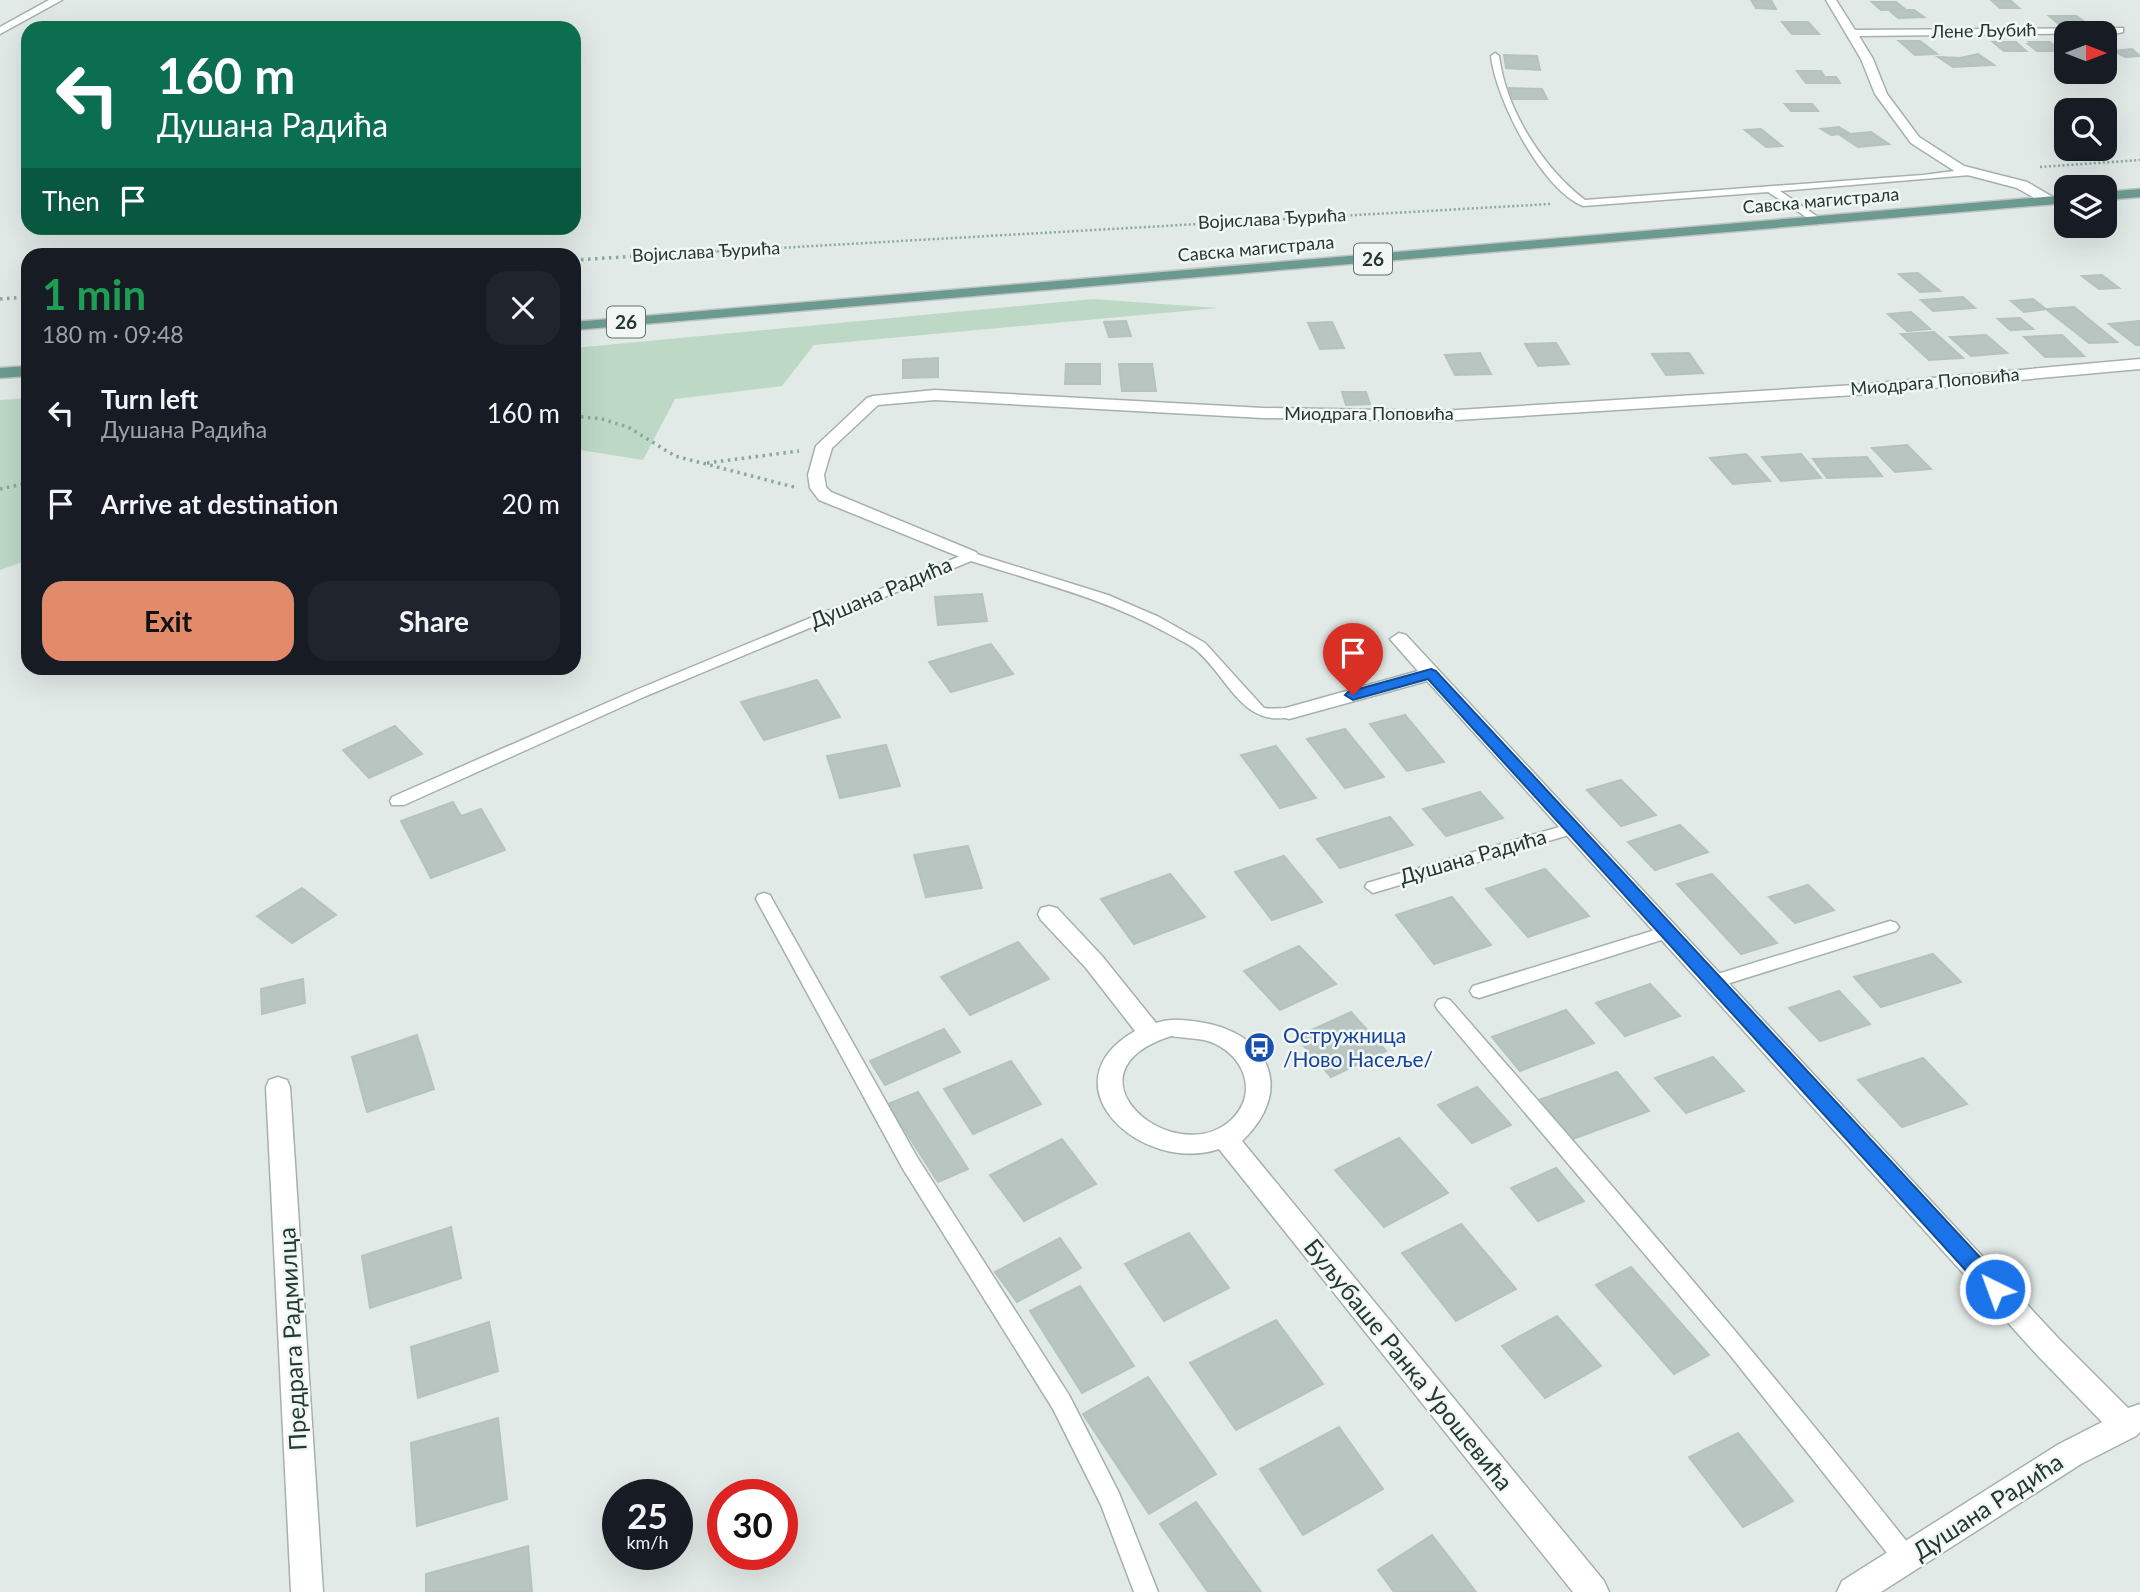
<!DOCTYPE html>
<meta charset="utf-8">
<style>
body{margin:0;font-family:Lato,sans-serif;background:#20242c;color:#f1f3f6;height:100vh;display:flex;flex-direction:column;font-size:26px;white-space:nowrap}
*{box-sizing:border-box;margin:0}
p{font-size:23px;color:#9ea1a6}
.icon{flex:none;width:38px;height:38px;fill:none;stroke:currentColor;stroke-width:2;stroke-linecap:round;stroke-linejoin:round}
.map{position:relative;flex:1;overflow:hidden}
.drawer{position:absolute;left:21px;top:248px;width:560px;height:427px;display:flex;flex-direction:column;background:#171b24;border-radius:21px;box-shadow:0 7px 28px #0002}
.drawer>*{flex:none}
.hud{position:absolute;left:21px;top:21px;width:560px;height:214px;border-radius:21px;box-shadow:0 7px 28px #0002;background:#0b6e4f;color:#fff;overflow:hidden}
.needle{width:46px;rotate:90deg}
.tools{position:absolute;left:2054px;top:21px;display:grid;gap:14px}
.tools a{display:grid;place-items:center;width:63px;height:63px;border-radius:14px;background:#171b24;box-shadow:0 7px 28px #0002;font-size:35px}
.speed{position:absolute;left:602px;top:1479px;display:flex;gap:14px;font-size:35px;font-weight:700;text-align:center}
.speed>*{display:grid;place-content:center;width:91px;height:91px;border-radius:50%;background:#171b24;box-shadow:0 7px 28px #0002;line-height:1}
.speed small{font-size:18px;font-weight:400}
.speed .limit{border:10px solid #d22;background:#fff;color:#111}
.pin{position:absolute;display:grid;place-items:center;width:60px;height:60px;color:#fff;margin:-72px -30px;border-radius:50% 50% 50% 0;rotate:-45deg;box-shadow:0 0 7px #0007}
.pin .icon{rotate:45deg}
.me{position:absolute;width:77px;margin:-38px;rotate:318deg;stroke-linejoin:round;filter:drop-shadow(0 0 5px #0008)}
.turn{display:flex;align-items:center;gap:24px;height:147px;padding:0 21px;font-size:32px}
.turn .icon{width:91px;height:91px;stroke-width:2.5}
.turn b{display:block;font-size:49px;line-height:60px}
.then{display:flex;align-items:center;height:66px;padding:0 21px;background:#0003;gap:14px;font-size:26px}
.round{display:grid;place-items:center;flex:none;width:74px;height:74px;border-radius:21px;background:#20242c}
.headline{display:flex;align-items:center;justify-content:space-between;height:119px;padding:0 21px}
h1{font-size:42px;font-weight:700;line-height:52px;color:#1e9e55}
.button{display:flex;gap:14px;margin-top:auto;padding:14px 21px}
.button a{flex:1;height:80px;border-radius:21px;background:#e18b6a;color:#111;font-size:28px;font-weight:700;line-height:80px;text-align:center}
.button a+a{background:#20242c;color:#f1f3f6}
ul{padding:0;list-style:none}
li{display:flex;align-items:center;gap:21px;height:91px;padding:0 21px}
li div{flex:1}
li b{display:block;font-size:26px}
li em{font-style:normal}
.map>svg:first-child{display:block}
.green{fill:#bdd9c6}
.building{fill:#b8c5c0;stroke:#b5c3be;stroke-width:2}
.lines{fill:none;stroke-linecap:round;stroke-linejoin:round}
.lane-casing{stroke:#a5b1ae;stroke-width:3}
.street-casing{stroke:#a5b1ae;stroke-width:3}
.primary-casing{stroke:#bdc4c2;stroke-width:3}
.path-far1{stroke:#86aaa0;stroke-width:2.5;stroke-dasharray:2 2.5;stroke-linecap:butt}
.path{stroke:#86aaa0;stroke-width:3.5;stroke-dasharray:2.5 4.5;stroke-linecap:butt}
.lane{fill:#fff;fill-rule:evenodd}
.street{fill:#fff;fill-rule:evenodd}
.primary{fill:#6c9a90;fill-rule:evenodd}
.route{fill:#1a73e8;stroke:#114b97;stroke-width:2}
.labels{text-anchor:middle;stroke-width:5;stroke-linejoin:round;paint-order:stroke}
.far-street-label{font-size:18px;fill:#243934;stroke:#f2f7f5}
.shield{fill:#f2f7f5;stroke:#62726e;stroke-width:2}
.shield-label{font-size:19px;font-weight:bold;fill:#243934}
.street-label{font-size:21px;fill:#243934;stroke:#f2f7f5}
.transit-label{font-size:21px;fill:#164399;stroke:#f2f7f5;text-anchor:start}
.near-street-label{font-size:24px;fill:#243934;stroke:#f2f7f5}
</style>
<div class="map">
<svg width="2140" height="1592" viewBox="0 0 2140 1592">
<rect width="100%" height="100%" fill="#e2eae7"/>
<g class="green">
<polygon points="1093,299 1218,308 814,345 782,386 675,399 643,460 574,449 574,348"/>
<polygon points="28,398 28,560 0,570 0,400"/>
</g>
<g class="building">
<polygon points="1751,0 1771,0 1776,9 1756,8"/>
<polygon points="1991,0 2010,0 2019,8 2000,8"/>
<polygon points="1872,2 1896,2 1905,9 1881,10"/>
<polygon points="1889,10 1914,10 1924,17 1898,18"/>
<polygon points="2049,16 2076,16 2088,24 2060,25"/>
<polygon points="1782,22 1808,22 1819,34 1792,34"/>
<polygon points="1899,41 1920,41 1937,54 1915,55"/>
<polygon points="1993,42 2016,42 2026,51 2004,51"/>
<polygon points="2029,42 2050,42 2061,51 2037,51 2028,44 2032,44"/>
<polygon points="2132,49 2140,56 2125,57 2114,51"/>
<polygon points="1978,54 1994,65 1973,66 1960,58"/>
<polygon points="1504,55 1537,56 1540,70 1506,68"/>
<polygon points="1938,57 1960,58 1973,66 1953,67"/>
<polygon points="1797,71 1821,71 1825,77 1836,77 1840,83 1806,83"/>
<polygon points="1508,88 1542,89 1547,99 1513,99"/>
<polygon points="1785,104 1812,104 1818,111 1791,111"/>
<polygon points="1839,127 1849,133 1831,135 1821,129"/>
<polygon points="1761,129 1782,146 1766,147 1745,130"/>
<polygon points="1871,132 1889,144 1858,147 1840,135"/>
<polygon points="1918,273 1940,291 1920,292 1899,274"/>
<polygon points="2102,275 2119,288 2099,289 2082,276"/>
<polygon points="1963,297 1975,308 1933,311 1921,300"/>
<polygon points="2033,299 2046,309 2024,312 2011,301"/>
<polygon points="2074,307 2117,342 2089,343 2046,309"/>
<polygon points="1911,312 1930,329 1907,331 1888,314"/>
<polygon points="2020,318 2033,329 2010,330 1998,319"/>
<polygon points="1126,321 1131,336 1109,337 1104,322"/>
<polygon points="2140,321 2140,345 2136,345 2109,324"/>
<polygon points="1332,322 1344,348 1320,349 1308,323"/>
<polygon points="1934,332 1963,358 1929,360 1901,334"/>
<polygon points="1986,335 2007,353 1971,356 1950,337"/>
<polygon points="2062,335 2084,356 2045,357 2024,337"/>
<polygon points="1556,343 1569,364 1538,366 1525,344"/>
<polygon points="1480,353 1491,374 1455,375 1445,355"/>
<polygon points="1689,353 1703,373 1666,375 1652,354"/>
<polygon points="938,358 938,377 903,378 903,360"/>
<polygon points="1066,364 1100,364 1100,384 1065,384"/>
<polygon points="1119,364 1152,364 1156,391 1122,391"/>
<polygon points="1342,392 1366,392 1370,404 1346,405"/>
<polygon points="1907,445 1931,469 1895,472 1872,448"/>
<polygon points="1746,454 1770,481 1733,484 1710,458"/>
<polygon points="1801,454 1821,478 1781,481 1762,457"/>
<polygon points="1867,457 1882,476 1827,478 1813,459"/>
<polygon points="982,594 987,621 938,625 935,597"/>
<polygon points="991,644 1013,674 951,692 929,662"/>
<polygon points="817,680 840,717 764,740 741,702"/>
<polygon points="1405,715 1444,762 1407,771 1370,724"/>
<polygon points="395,726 422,754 369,778 343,750"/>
<polygon points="1345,729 1384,777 1345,788 1307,739"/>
<polygon points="886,745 900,786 840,798 827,756"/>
<polygon points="1276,746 1316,798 1280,808 1241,755"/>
<polygon points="1621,780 1656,815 1621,826 1587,790"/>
<polygon points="1480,792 1503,818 1446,836 1423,809"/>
<polygon points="453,802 461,816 481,809 505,850 431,878 401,821"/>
<polygon points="1390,817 1413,845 1340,868 1317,839"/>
<polygon points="1680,825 1708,852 1655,870 1628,842"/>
<polygon points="968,846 982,888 926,897 914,855"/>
<polygon points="1284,856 1322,902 1272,920 1235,872"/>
<polygon points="1545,869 1589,916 1528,937 1486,889"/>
<polygon points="1170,874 1205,917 1134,944 1101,899"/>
<polygon points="1712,874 1777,943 1741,954 1677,884"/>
<polygon points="1808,885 1834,910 1795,923 1769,897"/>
<polygon points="302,888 336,915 292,943 257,916"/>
<polygon points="1452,897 1491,945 1434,964 1396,915"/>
<polygon points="1018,942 1049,979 970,1015 941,977"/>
<polygon points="1299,946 1336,984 1280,1010 1244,971"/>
<polygon points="1933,954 1961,982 1881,1007 1854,977"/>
<polygon points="303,979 305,1003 262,1014 261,989"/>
<polygon points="1650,984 1680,1016 1625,1036 1596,1003"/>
<polygon points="1839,991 1870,1024 1820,1041 1789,1008"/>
<polygon points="1566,1010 1594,1043 1520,1071 1492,1037"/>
<polygon points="1351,1012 1386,1051 1331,1077 1296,1037"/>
<polygon points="944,1029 960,1052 885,1085 870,1061"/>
<polygon points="417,1035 434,1089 367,1112 352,1057"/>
<polygon points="1713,1057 1744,1091 1686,1113 1655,1078"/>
<polygon points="1923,1058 1967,1104 1902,1127 1858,1080"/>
<polygon points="1011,1061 1041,1104 973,1134 944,1089"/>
<polygon points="1617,1072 1649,1111 1570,1140 1539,1100"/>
<polygon points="1477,1087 1511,1125 1472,1143 1438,1105"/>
<polygon points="918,1092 968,1169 938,1182 888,1104"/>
<polygon points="1399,1138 1448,1193 1384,1227 1335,1170"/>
<polygon points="1062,1139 1096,1184 1024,1221 990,1175"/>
<polygon points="1556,1168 1584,1201 1538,1221 1511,1188"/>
<polygon points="1461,1224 1516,1289 1456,1321 1402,1253"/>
<polygon points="451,1227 461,1278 370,1308 362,1256"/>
<polygon points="1189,1233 1229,1288 1164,1321 1125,1264"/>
<polygon points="1060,1238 1081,1268 1017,1302 995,1272"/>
<polygon points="1631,1267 1709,1355 1674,1374 1596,1285"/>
<polygon points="1080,1286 1134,1366 1082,1393 1030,1311"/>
<polygon points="1557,1316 1601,1366 1545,1398 1502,1346"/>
<polygon points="1276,1320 1323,1384 1236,1430 1190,1363"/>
<polygon points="489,1322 498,1371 418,1398 411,1347"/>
<polygon points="1148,1377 1216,1474 1149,1514 1083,1414"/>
<polygon points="498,1418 507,1499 417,1526 411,1443"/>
<polygon points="1339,1427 1383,1489 1303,1535 1260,1469"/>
<polygon points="1738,1433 1793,1501 1743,1527 1689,1457"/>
<polygon points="1196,1502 1261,1592 1208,1592 1160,1524"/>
<polygon points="1432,1535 1476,1592 1394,1592 1378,1570"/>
<polygon points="528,1546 532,1592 426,1592 426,1574"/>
</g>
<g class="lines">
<defs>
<g id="lane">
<path d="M1495,53L1499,56C1506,110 1542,167 1585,200L1923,175L1970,169L1975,172L1970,175L1780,191L1821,219L1822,221L1817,224L1768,192L1583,206C1541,189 1496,99 1491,56Z"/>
<path d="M970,552L1108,595L1159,617L1205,643L1264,708C1275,710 1290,705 1296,713L1294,716C1242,730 1229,677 1195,649C1187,643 1176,638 1167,633C1106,599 1037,582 971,561L646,696L404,805H392L390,801L392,797L636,690Z"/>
<polygon points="1573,823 1579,824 1581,828 1579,832 1373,893 1365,887 1367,883"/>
<polygon points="764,893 770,895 772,899 917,1157 1069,1395 1119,1493 1158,1592 1134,1592 1101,1505 1053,1409 903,1169 756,899 758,895"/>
<polygon points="1890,921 1896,923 1899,927 1896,931 1714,988 1708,987 1705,982 1708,977"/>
<polygon points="1668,926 1674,928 1677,932 1674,936 1479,998 1473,996 1470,991 1473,986"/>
<path d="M1444,998L1450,1000C1609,1181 1766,1363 1915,1552L1919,1560L1915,1568L1907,1571L1899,1568L1730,1355L1438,1010L1435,1005L1438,1000Z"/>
</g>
<g id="street">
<polygon points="49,0 62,0 0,34 0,27"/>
<polygon points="1826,0 1836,0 1855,30 2123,28 2123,32 2119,33 1859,36 1873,59 1887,94 1919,137 1964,166 2027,182 2053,197 2053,203 2043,203 2017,188 1956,172 1911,143 1875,94 1861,59"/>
<polygon points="2140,359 2140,369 1855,395 1441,421 1263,418 935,400 878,405 832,448 824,475 826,487 831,492 976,552 979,556 976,560 970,561 819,500 810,488 808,475 816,446 867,398 873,396 935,390 1263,408 1441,411 1855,385"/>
<polygon points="1399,633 1406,635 2059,1339 2128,1408 2140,1404 2140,1432 2136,1436 2081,1464 1881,1592 1837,1592 1842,1581 2059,1444 2102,1422 2039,1357 1427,681 1289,719 1282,717 1279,713 1282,709 1418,671 1390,639"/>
<path d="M1049,906L1057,908L1102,956L1156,1023C1172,1018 1183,1020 1199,1022C1269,1032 1296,1090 1242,1141L1604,1581L1609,1592H1573L1219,1149C1141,1175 1043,1084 1135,1031L1086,968L1041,920L1038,914L1041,908ZM1171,1036C1183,1038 1197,1038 1208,1041C1244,1053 1260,1093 1231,1120C1174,1172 1056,1073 1171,1036Z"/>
<polygon points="278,1077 287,1080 290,1087 323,1592 291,1592 266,1087 269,1080"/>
</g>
<g id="primary">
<polygon points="2140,189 2140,197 2105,200 2105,192"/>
<polygon points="2067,195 2067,203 574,330 574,322"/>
<polygon points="28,366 28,376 0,378 0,368"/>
</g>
</defs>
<use href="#lane" class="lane-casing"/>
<use href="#street" class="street-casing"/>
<use href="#primary" class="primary-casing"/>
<g class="path-far1">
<polyline points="2040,167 2140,160"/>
<polyline points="708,252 1550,204"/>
</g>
<g class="path">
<polyline points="574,260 736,250"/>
<polyline points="0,299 28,297"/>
<polyline points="574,416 602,419 628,427 675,456 794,487"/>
<polyline points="707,463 799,451"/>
<polyline points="0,489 28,483"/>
</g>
<use href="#lane" class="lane"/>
<use href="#street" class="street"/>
<use href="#primary" class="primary"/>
</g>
<polygon class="route" points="1431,669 1436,671 2003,1282 2006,1289 2003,1295 1995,1298 1988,1295 1428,679 1353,700 1345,695 1348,692"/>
<defs>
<symbol id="bus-disc" viewBox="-11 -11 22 22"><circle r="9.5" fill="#1a4fb4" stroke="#f2f7f5"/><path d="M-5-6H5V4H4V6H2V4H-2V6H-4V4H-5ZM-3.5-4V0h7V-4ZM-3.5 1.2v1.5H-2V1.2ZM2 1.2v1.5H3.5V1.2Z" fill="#fff"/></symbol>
</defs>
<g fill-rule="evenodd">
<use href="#bus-disc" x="1242" y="1030" width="35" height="35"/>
</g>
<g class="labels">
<g class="far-street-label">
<text transform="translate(1984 31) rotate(-1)" y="6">Лене Љубић</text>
<text transform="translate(1821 201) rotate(-5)" y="6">Савска магистрала</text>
<text transform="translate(1272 219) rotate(-3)" y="6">Војислава Ђурића</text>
<text transform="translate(1256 249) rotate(-5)" y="6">Савска магистрала</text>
<text transform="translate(706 252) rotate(-3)" y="6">Војислава Ђурића</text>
<text transform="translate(1935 382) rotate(-5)" y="6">Миодрага Поповића</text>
<text x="1369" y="420">Миодрага Поповића</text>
</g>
<g class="shield">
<rect x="1354" y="243.5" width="38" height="31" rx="5"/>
<rect x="607" y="306.5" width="38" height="31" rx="5"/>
</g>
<g class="shield-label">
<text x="1373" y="266">26</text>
<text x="626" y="329">26</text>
</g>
<g class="street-label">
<text transform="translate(881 593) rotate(-23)" y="7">Душана Радића</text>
<text transform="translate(1473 857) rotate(-16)" y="7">Душана Радића</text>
</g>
<g class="transit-label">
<text x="1283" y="1043">Остружница<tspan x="1283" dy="24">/Ново Насеље/</tspan></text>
</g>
<g class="near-street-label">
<text transform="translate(293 1339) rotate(-93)" y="8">Предрага Радмилца</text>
<text transform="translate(1408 1365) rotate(51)" y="8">Буљубаше Ранка Урошевића</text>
<text transform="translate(1988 1507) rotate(-33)" y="8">Душана Радића</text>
</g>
</g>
</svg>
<div class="tools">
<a><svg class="needle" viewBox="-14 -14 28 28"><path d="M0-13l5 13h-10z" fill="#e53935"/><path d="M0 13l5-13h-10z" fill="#9ea1a6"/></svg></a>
<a><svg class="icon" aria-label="search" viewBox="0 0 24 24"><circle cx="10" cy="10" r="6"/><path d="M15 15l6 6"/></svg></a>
<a><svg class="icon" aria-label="layers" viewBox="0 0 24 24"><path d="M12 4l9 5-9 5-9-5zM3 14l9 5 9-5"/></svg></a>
</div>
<div class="speed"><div>25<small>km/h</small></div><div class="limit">30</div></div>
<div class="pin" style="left:1353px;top:695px;background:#d93025"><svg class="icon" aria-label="arrive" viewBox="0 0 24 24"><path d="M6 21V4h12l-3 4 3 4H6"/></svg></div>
<svg class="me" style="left:1995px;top:1289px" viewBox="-20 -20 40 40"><circle r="17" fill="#1a73e8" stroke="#fff" stroke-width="3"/><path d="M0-11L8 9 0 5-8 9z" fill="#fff"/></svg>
<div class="hud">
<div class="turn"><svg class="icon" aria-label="left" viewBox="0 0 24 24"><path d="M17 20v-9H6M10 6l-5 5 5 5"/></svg><div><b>160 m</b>Душана Радића</div></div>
<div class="then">Then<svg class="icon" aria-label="arrive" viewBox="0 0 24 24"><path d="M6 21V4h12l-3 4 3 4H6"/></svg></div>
</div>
<section class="drawer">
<div class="headline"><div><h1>1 min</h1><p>180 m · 09:48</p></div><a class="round"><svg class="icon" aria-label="close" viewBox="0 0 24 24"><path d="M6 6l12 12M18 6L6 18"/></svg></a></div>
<ul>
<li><svg class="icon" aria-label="left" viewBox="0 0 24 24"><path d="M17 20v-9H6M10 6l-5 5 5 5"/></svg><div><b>Turn left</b><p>Душана Радића</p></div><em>160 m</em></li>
<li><svg class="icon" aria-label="arrive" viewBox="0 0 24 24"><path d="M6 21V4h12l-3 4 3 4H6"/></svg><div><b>Arrive at destination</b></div><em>20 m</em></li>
</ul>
<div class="button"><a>Exit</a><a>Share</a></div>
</section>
</div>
